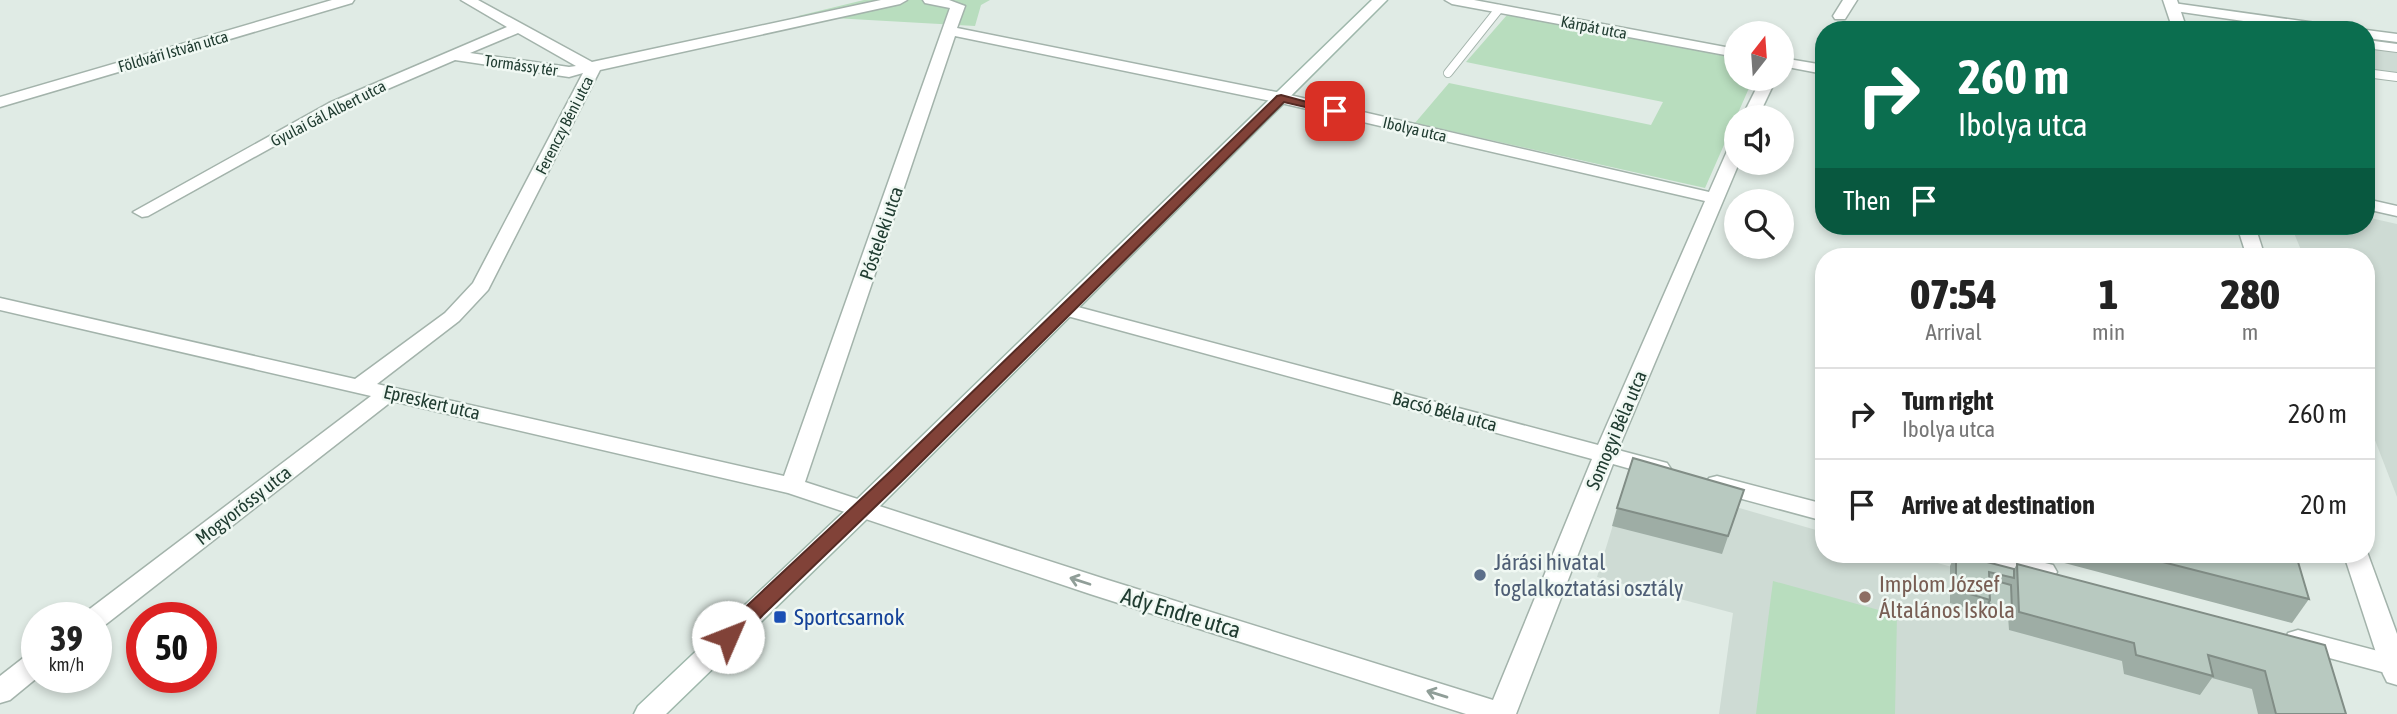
<!DOCTYPE html>
<meta charset="utf-8">
<style>
body{margin:0;font-family:"Asap Condensed",sans-serif;background:#f6f6f6;color:#222;height:100vh;display:flex;flex-direction:column;font-size:26px;white-space:nowrap}
*{box-sizing:border-box;margin:0}
p{font-size:23px;color:#767676}
.icon{flex:none;width:38px;height:38px;fill:none;stroke:currentColor;stroke-width:2;stroke-linecap:round;stroke-linejoin:round}
.map{position:relative;flex:1;overflow:hidden}
.sheet{position:absolute;left:1815px;top:248px;width:560px;height:315px;display:flex;flex-direction:column;background:#fff;border-radius:28px;box-shadow:0 4px 10px #0003}
.sheet>*{flex:none}
.hud{position:absolute;left:1815px;top:21px;width:560px;height:214px;border-radius:28px;box-shadow:0 4px 10px #0003;background:#0b6e4f;color:#fff;overflow:hidden}
.needle{width:46px;rotate:17deg}
.fabs{position:absolute;left:1724px;top:21px;display:grid;gap:14px}
.fabs a{display:grid;place-items:center;width:70px;height:70px;border-radius:50%;background:#fff;box-shadow:0 4px 10px #0003;font-size:35px}
.speed{position:absolute;left:21px;top:602px;display:flex;gap:14px;font-size:35px;font-weight:700;text-align:center}
.speed>*{display:grid;place-content:center;width:91px;height:91px;border-radius:50%;background:#fff;box-shadow:0 4px 10px #0003;line-height:1}
.speed small{font-size:18px;font-weight:400}
.speed .limit{border:10px solid #d22;background:#fff;color:#111}
.pin{position:absolute;display:grid;place-items:center;width:60px;height:60px;color:#fff;margin:-30px;border-radius:14px;box-shadow:0 4px 10px #0006}
.me{position:absolute;width:77px;margin:-38px;rotate:46deg;stroke-linejoin:round;filter:drop-shadow(0 0 5px #0008)}
.turn{display:flex;align-items:center;gap:24px;height:147px;padding:0 28px;font-size:32px}
.turn .icon{width:91px;height:91px;stroke-width:2.5}
.turn b{display:block;font-size:49px;line-height:60px}
.then{display:flex;align-items:center;height:66px;padding:0 28px;background:#0003;gap:14px;font-size:26px}
.eta{display:flex;justify-content:space-evenly;align-items:center;height:119px;text-align:center}
.eta b{font-size:42px;font-weight:800;line-height:49px}
ul{padding:0;list-style:none}
li{display:flex;align-items:center;gap:21px;height:91px;padding:0 28px;border-top:2px solid #e0e0e0}
li div{flex:1}
li b{display:block;font-size:26px}
li em{font-style:normal}
.map>svg:first-child{display:block}
.built{fill:#cedbd4}
.green{fill:#b8ddbe}
.lines{fill:none;stroke-linecap:round;stroke-linejoin:round}
.service-casing{stroke:#a3b3ab;stroke-width:10}
.minor-casing{stroke:#a3b3ab;stroke-width:3}
.tertiary-casing{stroke:#a3b3ab;stroke-width:3}
.secondary-casing{stroke:#9eb7ab;stroke-width:3}
.service{stroke:#fff;stroke-width:8}
.minor{fill:#fff;fill-rule:evenodd}
.tertiary{fill:#fff;fill-rule:evenodd}
.secondary{fill:#fff;fill-rule:evenodd}
.wall{fill:#9eada5}
.building{fill:#b8c9c0;stroke:#818d86;stroke-width:2}
.oneway{stroke:#909e98}
.route{fill:#814238;stroke:#542b24;stroke-width:2}
.service-dot{fill:#5c6f8a;stroke:#f0f8f3;stroke-width:2.5}
.education-dot{fill:#8d6e63;stroke:#f0f8f3;stroke-width:2.5}
.transit-dot{fill:#1a4fb4;stroke:#f0f8f3;stroke-width:2.5}
.labels{text-anchor:middle;stroke-width:5;stroke-linejoin:round;paint-order:stroke}
.far-street-label{font-size:16px;fill:#203c31;stroke:#f0f8f3}
.street-label{font-size:19px;fill:#203c31;stroke:#f0f8f3}
.near-service-label{font-size:23px;fill:#4e5e75;stroke:#f0f8f3;text-anchor:start}
.near-education-label{font-size:23px;fill:#785e54;stroke:#f0f8f3;text-anchor:start}
.near-street-label{font-size:23px;fill:#203c31;stroke:#f0f8f3}
.near-transit-label{font-size:23px;fill:#164399;stroke:#f0f8f3;text-anchor:start}
</style>
<div class="map">
<svg width="2397" height="714" viewBox="0 0 2397 714">
<rect width="100%" height="100%" fill="#e0ebe5"/>
<g class="built">
<polygon points="2366,38 2397,42 2397,81 2366,77"/>
<polygon points="2366,217 2397,224 2397,497 2366,417 2366,257 2304,257 2291,226 2366,226"/>
<polygon points="1628,476 1823,532 1824,555 1908,555 2007,582 2326,714 1719,714 1733,613 1597,577"/>
</g>
<g class="green">
<polygon points="864,0 990,0 981,5 975,26 798,16"/>
<polygon points="1507,15 1736,58 1736,79 1753,79 1705,188 1415,123 1449,83 1651,125 1663,102 1466,62"/>
<polygon points="1773,581 1897,615 1895,714 1756,714"/>
</g>
<g class="lines">
<defs>
<g id="service">
<polyline points="2243,30 2242,27 2260,30"/>
<polyline points="2366,44 2397,48"/>
<polyline points="1448,73 1499,9"/>
<polyline points="2366,73 2397,77"/>
</g>
<g id="minor">
<polygon points="332,0 354,0 352,3 0,107 0,97"/>
<path d="M461,0H478L592,62L881,0H907L900,4L600,70L488,290L459,321L377,384L784,476L950,8L925,3L923,0H949L965,6L957,28L1281,93L1709,192L1728,149L1736,144V163H1739L1618,450L1667,463L1671,469L1667,475L1659,477L1613,464L1516,714H1466L1090,594L788,493L392,401L105,625L96,628V618H83L87,611L371,396L0,310V298L355,379L445,313L473,283L583,73L569,77L455,60L341,109L148,216L142,217L133,212L329,103L507,27ZM518,33L576,66L569,67L470,53ZM955,36L1281,103L1705,201L1598,445L1074,306H1060L1057,310L1060,314L1592,459L1493,700L1108,580L805,482Z"/>
<polygon points="1445,0 1474,0 1736,49 1736,57 1452,4"/>
<polygon points="1843,0 1857,0 1845,19 1835,19 1833,16"/>
<polygon points="2173,3 2337,26 2344,30 2305,30 2168,10 2166,7"/>
<polygon points="2366,30 2397,34 2397,42 2366,38"/>
<polygon points="1782,58 1824,65 1824,74 1782,66"/>
<polygon points="1761,79 1776,79 1758,117 1742,117"/>
<polygon points="2366,199 2397,206 2397,216 2366,209"/>
<polygon points="1717,476 1824,504 1824,521 1709,490 1705,484 1709,478"/>
<polygon points="1966,555 2013,555 2053,565 2057,572 2053,579 2044,581 1970,561"/>
<polygon points="2298,630 2397,656 2397,676 2288,647 2285,640 2288,633"/>
<polygon points="37,652 38,677 10,700 0,703 0,676 27,655"/>
</g>
<g id="tertiary">
<polygon points="2163,0 2177,0 2187,30 2173,30"/>
<polygon points="2237,226 2255,226 2265,257 2247,257"/>
<polygon points="2366,549 2397,634 2397,685 2387,682 2383,674 2344,555 2366,555"/>
</g>
<polygon id="secondary" points="1372,0 1387,0 870,516 666,714 634,714 638,706 852,504"/>
</defs>
<use href="#service" class="service-casing"/>
<use href="#minor" class="minor-casing"/>
<use href="#tertiary" class="tertiary-casing"/>
<use href="#secondary" class="secondary-casing"/>
<use href="#service" class="service"/>
<use href="#minor" class="minor"/>
<use href="#tertiary" class="tertiary"/>
<use href="#secondary" class="secondary"/>
</g>
<g class="wall">
<polygon points="1744,490 1722,554 1612,526 1617,508"/>
<polygon points="1955,555 1960,555 2014,569 2017,564 2325,645 2346,714 2258,714 2252,689 2212,678 2200,695 2124,674 2122,661 2009,630 2008,616 1984,610 1983,613 1950,603 1950,566"/>
<polygon points="2034,555 2296,555 2309,599 2292,623"/>
</g>
<g class="building">
<polygon points="1633,458 1744,490 1728,536 1617,508"/>
<polygon points="1956,555 1960,555 2014,569 2014,578 1989,572 1990,600 1956,590"/>
<polygon points="2135,555 2296,555 2309,599"/>
<polygon points="2017,564 2325,645 2346,714 2276,714 2265,671 2208,655 2213,676 2136,655 2134,643 2019,612"/>
<polygon points="1989,579 2011,585 2012,610 1988,604 1990,600"/>
</g>
<defs><path id="oneway-shaft" d="M-6 0H5M1.5-3L5.5 0L1.5 3" fill="none" stroke-width="1.6" stroke-linecap="round" stroke-linejoin="round" transform="scale(1.75)"/></defs>
<g class="oneway">
<use href="#oneway-shaft" transform="translate(1080 581) rotate(-162)"/>
<use href="#oneway-shaft" transform="translate(1437 694) rotate(-163)"/>
</g>
<polygon class="route" points="1281,95 1341,111 1335,114 1284,102 905,478 735,642 728,644 720,642 717,637 720,631 893,469 1277,96"/>
<circle class="service-dot" cx="1480" cy="575" r="7"/>
<circle class="education-dot" cx="1865" cy="597" r="7"/>
<rect class="transit-dot" x="773" y="610" width="14" height="14" rx="3.5"/>
<g class="labels">
<g class="far-street-label">
<text transform="translate(1594 27) rotate(11)" y="6">Kárpát utca</text>
<text transform="translate(173 51) rotate(-16)" y="6">Földvári István utca</text>
<text transform="translate(521 65) rotate(8)" y="6">Tormássy tér</text>
<text transform="translate(328 113) rotate(-27)" y="6">Gyulai Gál Albert utca</text>
<text transform="translate(564 125) rotate(-63)" y="6">Ferenczy Béni utca</text>
<text transform="translate(1415 129) rotate(13)" y="6">Ibolya utca</text>
</g>
<g class="street-label">
<text transform="translate(881 233) rotate(-71)" y="7">Pósteleki utca</text>
<text transform="translate(432 402) rotate(13)" y="7">Epreskert utca</text>
<text transform="translate(1445 411) rotate(15)" y="7">Bacsó Béla utca</text>
<text transform="translate(1616 430) rotate(-67)" y="7">Somogyi Béla utca</text>
<text transform="translate(243 505) rotate(-38)" y="7">Mogyoróssy utca</text>
</g>
<g class="near-service-label">
<text x="1494" y="570">Járási hivatal<tspan x="1494" dy="26">foglalkoztatási osztály</tspan></text>
</g>
<g class="near-education-label">
<text x="1879" y="592">Implom József<tspan x="1879" dy="26">Általános Iskola</tspan></text>
</g>
<g class="near-street-label">
<text transform="translate(1181 613) rotate(17)" y="8">Ady Endre utca</text>
</g>
<g class="near-transit-label">
<text x="794" y="625">Sportcsarnok</text>
</g>
</g>
</svg>
<div class="fabs">
<a><svg class="needle" viewBox="-14 -14 28 28"><path d="M0-13l5 13h-10z" fill="#e53935"/><path d="M0 13l5-13h-10z" fill="#767676"/></svg></a>
<a><svg class="icon" aria-label="sound" viewBox="0 0 24 24"><path d="M4 9h4l5-4v14l-5-4H4zM17 9q2 3 0 6"/></svg></a>
<a><svg class="icon" aria-label="search" viewBox="0 0 24 24"><circle cx="10" cy="10" r="6"/><path d="M15 15l6 6"/></svg></a>
</div>
<div class="speed"><div>39<small>km/h</small></div><div class="limit">50</div></div>
<div class="pin" style="left:1335px;top:111px;background:#d93025"><svg class="icon" aria-label="arrive" viewBox="0 0 24 24"><path d="M6 21V4h12l-3 4 3 4H6"/></svg></div>
<svg class="me" style="left:728px;top:637px" viewBox="-20 -20 40 40"><circle r="19" fill="#fff"/><path d="M0-13L10 11 0 6-10 11z" fill="#814238"/></svg>
<div class="hud">
<div class="turn"><svg class="icon" aria-label="right" viewBox="0 0 24 24"><path d="M7 20v-9h11M14 6l5 5-5 5"/></svg><div><b>260 m</b>Ibolya utca</div></div>
<div class="then">Then<svg class="icon" aria-label="arrive" viewBox="0 0 24 24"><path d="M6 21V4h12l-3 4 3 4H6"/></svg></div>
</div>
<section class="sheet">
<div class="eta">
<div><b>07:54</b><p>Arrival</p></div>
<div><b>1</b><p>min</p></div>
<div><b>280</b><p>m</p></div>
</div>
<ul>
<li><svg class="icon" aria-label="right" viewBox="0 0 24 24"><path d="M7 20v-9h11M14 6l5 5-5 5"/></svg><div><b>Turn right</b><p>Ibolya utca</p></div><em>260 m</em></li>
<li><svg class="icon" aria-label="arrive" viewBox="0 0 24 24"><path d="M6 21V4h12l-3 4 3 4H6"/></svg><div><b>Arrive at destination</b></div><em>20 m</em></li>
</ul>
</section>
</div>
